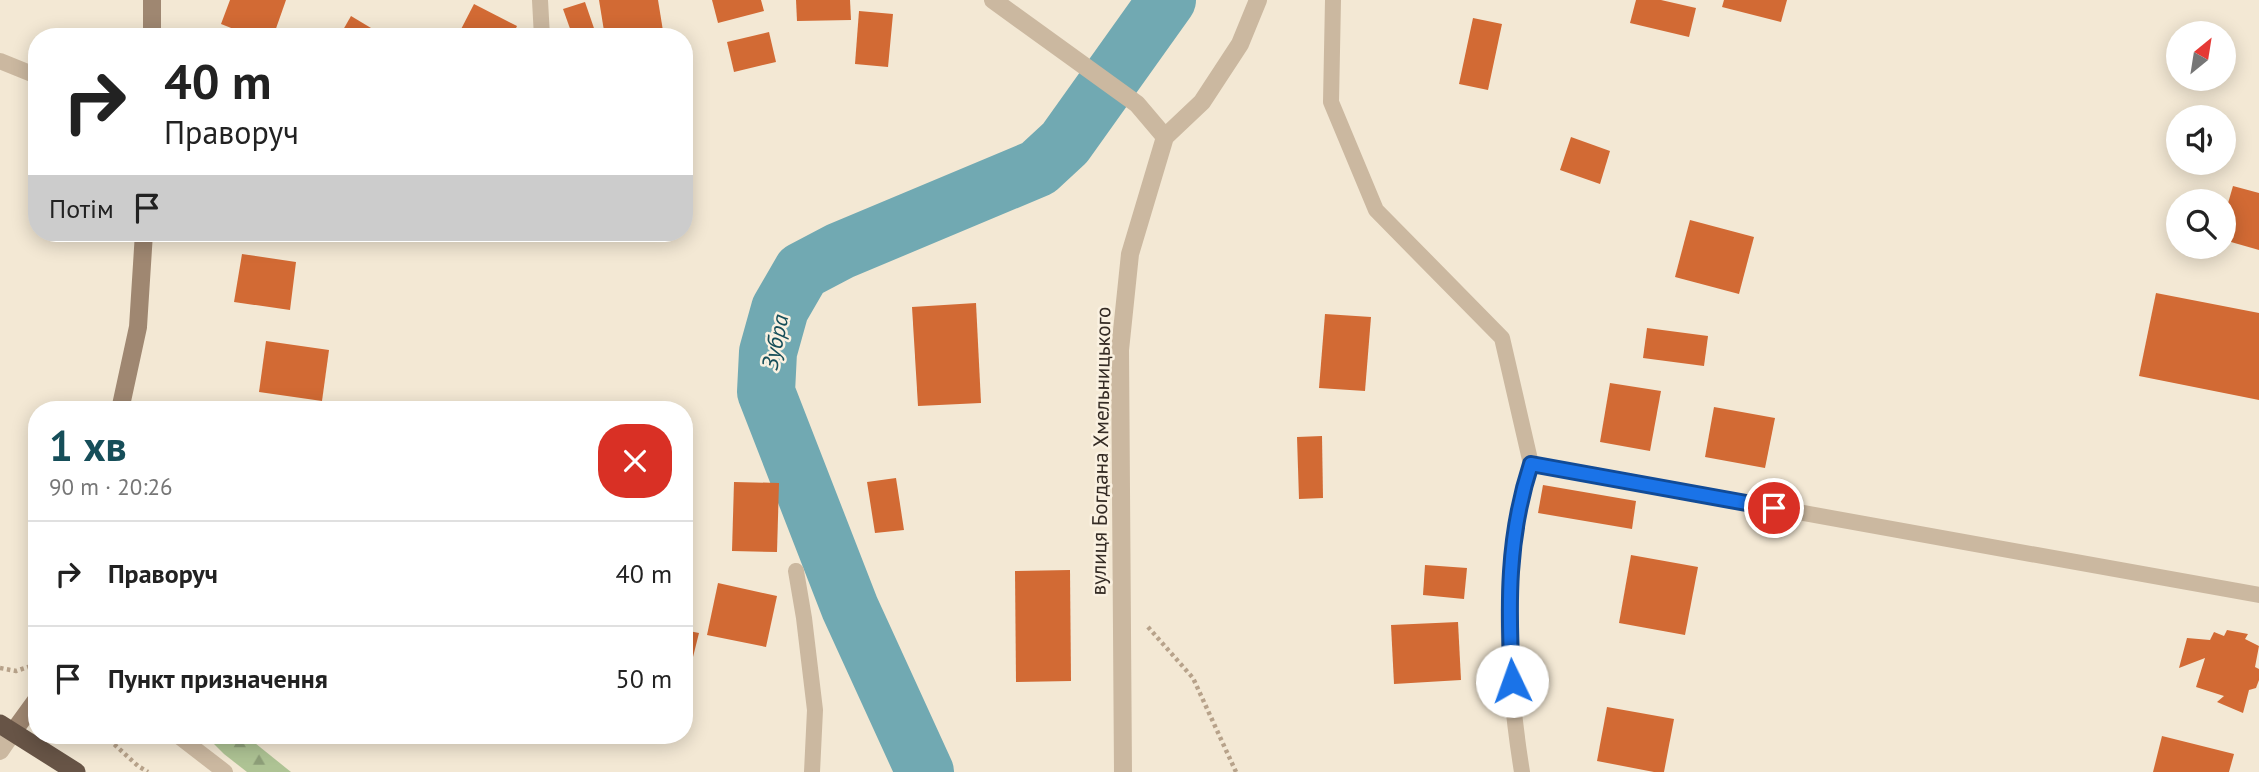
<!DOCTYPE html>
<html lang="uk">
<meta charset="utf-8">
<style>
body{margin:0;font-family:"PT Sans",sans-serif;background:#f2f2f2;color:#222;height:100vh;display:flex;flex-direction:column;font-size:26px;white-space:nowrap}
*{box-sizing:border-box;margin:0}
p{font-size:23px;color:#767676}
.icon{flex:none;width:38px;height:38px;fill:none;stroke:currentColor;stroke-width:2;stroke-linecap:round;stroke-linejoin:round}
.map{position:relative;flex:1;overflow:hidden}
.drawer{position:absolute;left:28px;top:401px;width:665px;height:343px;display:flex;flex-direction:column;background:#fff;border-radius:28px;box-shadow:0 4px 18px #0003}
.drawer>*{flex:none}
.guide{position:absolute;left:28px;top:28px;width:665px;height:214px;border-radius:28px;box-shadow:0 4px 18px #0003;background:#fff;color:#222;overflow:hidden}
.needle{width:46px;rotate:30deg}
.fabs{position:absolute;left:2166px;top:21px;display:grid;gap:14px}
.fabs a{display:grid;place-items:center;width:70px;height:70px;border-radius:50%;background:#fff;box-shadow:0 4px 18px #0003;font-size:35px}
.pin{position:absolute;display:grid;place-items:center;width:60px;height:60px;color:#fff;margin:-30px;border:4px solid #fff;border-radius:50%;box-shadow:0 2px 7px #0007}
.me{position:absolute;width:77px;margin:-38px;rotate:357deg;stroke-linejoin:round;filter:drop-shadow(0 0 5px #0008)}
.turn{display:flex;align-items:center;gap:24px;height:147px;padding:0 21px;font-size:32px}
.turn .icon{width:91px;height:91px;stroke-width:2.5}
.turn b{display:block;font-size:49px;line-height:60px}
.then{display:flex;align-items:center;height:66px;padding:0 21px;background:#0003;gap:14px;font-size:26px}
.round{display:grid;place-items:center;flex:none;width:74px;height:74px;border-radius:28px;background:#f2f2f2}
.headline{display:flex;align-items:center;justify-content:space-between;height:119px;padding:0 21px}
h1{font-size:42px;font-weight:700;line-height:52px;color:#164e59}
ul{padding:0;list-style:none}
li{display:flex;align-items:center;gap:21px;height:105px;padding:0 21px;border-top:2px solid #e0e0e0}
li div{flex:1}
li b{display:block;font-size:26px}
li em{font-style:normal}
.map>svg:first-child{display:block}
.forest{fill:url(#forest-firs)}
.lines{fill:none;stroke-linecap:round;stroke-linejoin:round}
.river{stroke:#71a9b2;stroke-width:58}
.building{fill:#d26a34}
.path{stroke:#b7a28a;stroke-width:4.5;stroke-dasharray:3.5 3.5;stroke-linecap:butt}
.service{stroke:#cbb8a0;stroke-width:16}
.tertiary{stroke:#cbb8a0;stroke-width:18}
.secondary{stroke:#9f8771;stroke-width:18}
.trunk{stroke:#675446;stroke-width:19}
.route-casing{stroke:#114b97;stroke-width:18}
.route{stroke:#1a73e8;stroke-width:12}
.labels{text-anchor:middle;stroke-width:5;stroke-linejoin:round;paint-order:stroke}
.street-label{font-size:21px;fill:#342b24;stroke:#faf1e1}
.water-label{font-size:23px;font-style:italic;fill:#164e59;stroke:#faf1e1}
</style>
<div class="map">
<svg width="2259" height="772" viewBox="0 0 2259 772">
<defs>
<pattern id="forest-firs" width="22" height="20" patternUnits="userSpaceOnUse" patternTransform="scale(1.75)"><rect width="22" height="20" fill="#aec394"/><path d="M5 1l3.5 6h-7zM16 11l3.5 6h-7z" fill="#8e9f79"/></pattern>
</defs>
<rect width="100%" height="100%" fill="#f3e8d4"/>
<polygon class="forest" points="205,735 245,735 291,772 247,772 224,754"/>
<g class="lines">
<polyline class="river" points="925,772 850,608 766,392 768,352 780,309 802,271 840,251 1038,168 1065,143 1167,0"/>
</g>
<g class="building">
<polygon points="230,0 286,0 273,37 254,37 221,24"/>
<polygon points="599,0 658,0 664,37 605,37"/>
<polygon points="712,0 761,0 764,11 718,23"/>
<polygon points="796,0 850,0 851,20 797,21"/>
<polygon points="1636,0 1661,0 1696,8 1689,37 1630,23"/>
<polygon points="1724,0 1787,0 1781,22 1722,7"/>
<polygon points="585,2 597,37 573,37 563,9"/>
<polygon points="474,4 517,26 512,37 457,37"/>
<polygon points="859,11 893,14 888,67 855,64"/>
<polygon points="351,16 386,37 339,37"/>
<polygon points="1473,18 1502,24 1488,90 1459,84"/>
<polygon points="769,32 776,62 734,72 727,42"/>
<polygon points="1571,137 1610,151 1600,184 1560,170"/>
<polygon points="2233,186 2259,193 2259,250 2224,240 2224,217"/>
<polygon points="1690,220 1754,237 1739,294 1675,277"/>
<polygon points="242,254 296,262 290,310 234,302"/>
<polygon points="2156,293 2259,313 2259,400 2139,376"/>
<polygon points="976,303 981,403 918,406 912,307"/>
<polygon points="1325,314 1371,317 1365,391 1319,388"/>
<polygon points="1647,328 1708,336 1704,366 1643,358"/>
<polygon points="266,341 329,350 322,401 259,392"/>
<polygon points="1610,383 1661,391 1650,451 1600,442"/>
<polygon points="351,404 382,408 382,410 350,410"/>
<polygon points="1714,407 1775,418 1765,468 1705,457"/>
<polygon points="1322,436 1323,498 1299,499 1297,437"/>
<polygon points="896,478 904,530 875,533 867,482"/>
<polygon points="734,482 779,483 777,552 732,551"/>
<polygon points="1543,485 1636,501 1632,529 1538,513"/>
<polygon points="1631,555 1698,567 1685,635 1619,623"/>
<polygon points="1425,565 1467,568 1464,599 1423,595"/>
<polygon points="1070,570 1071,681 1016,682 1015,571"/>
<polygon points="718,583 777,596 766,647 707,635"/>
<polygon points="1458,622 1461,680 1394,684 1391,625"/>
<polygon points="684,630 699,633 692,661 684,659"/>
<polygon points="2227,630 2248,634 2245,639 2259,646 2255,667 2259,669 2259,680 2256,688 2249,690 2243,713 2217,702 2224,696 2196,687 2205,658 2179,668 2187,638 2210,640 2214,632 2224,636"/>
<polygon points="1607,707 1674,719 1664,772 1654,772 1597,761"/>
<polygon points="2162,736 2234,754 2229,772 2153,772"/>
</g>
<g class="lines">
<g class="path">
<polyline points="1148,627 1193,678 1236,772"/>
<polyline points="0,668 16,671 37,664"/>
<polyline points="104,735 138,766 148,772"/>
</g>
<g class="service">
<polyline points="540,0 542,37"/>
<polyline points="1333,0 1331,102 1376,210 1502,338 1531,464 2259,595"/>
<polyline points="0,61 37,76"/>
<polyline points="796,571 804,618 815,710 812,772"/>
<polyline points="177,735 225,772"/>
<path d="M1522,772C1506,673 1499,560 1531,464"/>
</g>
<g class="tertiary">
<polyline points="993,0 1137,104 1165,137"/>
<polyline points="0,751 13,732"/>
<polyline points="1123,772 1120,350 1130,254 1165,137 1202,102 1240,44 1258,0"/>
</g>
<g class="secondary">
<polyline points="152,37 152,0"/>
<polyline points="120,410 138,327 144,233"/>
<polyline points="13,732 37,699"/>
</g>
<polyline class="trunk" points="0,724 76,772"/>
</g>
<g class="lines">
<defs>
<path id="route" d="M1512,681C1508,606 1507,537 1531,464L1774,508"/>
</defs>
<use href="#route" class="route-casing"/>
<use href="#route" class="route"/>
</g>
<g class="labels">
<g class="street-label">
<text transform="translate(1101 451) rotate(-89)" y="7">вулиця Богдана Хмельницького</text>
</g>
<g class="water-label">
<text transform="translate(775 342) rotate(-78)" y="8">Зубра</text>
</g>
</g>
</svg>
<div class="fabs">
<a><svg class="needle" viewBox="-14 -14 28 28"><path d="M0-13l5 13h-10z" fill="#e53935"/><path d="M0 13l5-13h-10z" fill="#767676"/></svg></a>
<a><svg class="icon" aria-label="sound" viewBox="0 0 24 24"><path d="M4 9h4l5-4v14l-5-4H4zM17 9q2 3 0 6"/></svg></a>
<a><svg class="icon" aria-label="search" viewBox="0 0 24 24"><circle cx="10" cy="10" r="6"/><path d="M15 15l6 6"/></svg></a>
</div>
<div class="pin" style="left:1774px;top:508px;background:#d93025"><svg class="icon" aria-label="arrive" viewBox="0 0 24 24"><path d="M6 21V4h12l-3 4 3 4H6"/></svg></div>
<svg class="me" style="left:1512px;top:681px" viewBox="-20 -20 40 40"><circle r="19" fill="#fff"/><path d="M0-13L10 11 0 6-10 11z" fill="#1a73e8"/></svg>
<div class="guide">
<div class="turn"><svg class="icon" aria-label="right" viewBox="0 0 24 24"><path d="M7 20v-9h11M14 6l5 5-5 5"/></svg><div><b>40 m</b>Праворуч</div></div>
<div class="then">Потім<svg class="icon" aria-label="arrive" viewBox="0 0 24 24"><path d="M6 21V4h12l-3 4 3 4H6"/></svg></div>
</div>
<section class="drawer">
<div class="headline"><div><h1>1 хв</h1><p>90 m · 20:26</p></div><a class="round" style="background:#d93025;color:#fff"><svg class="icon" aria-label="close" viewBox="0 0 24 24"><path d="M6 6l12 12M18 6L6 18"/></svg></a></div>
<ul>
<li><svg class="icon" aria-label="right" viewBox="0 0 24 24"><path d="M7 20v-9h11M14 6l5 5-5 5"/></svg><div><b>Праворуч</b></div><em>40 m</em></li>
<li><svg class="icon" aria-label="arrive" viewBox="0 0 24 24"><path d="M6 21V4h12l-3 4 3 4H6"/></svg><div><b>Пункт призначення</b></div><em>50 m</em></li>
</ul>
</section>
</div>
